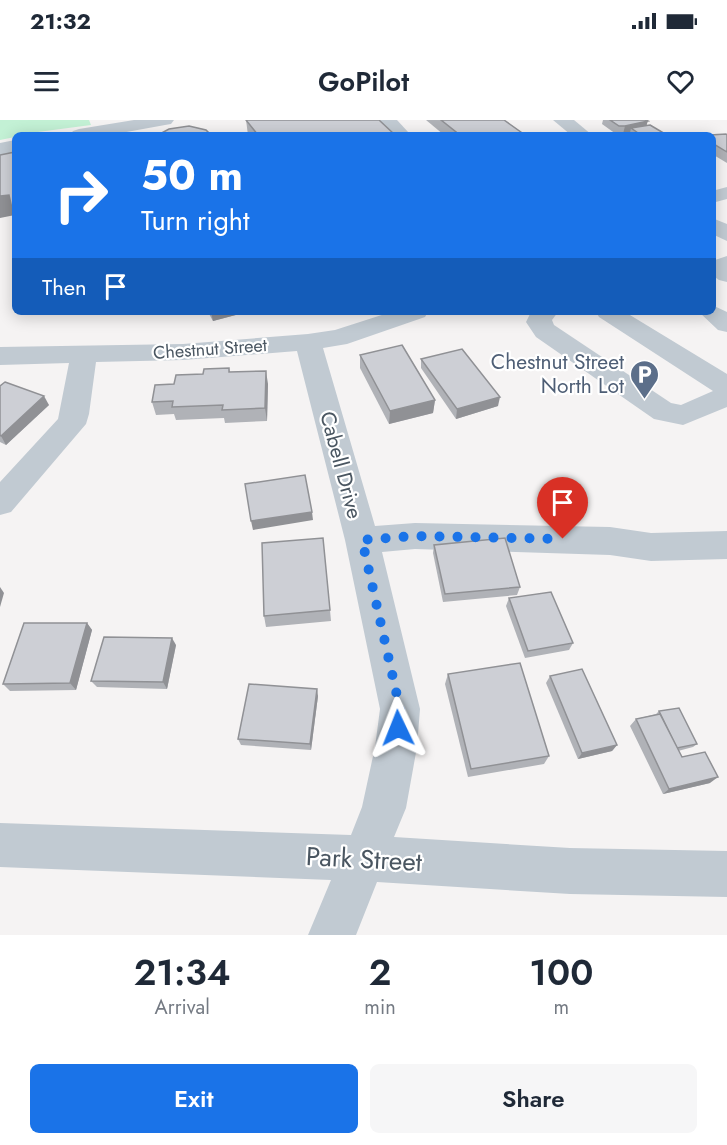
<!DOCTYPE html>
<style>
body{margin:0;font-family:Jost,sans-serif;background:#f6f6f7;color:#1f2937;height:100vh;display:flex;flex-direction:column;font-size:22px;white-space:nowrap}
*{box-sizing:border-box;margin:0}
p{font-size:20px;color:#747a83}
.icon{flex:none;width:33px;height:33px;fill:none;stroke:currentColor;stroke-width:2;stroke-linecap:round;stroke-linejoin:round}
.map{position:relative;height:815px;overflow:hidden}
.details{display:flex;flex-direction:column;background:#fff;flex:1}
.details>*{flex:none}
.hud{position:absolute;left:12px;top:12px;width:704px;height:183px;border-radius:9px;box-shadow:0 3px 15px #0003;background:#1a73e8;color:#fff;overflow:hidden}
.pin{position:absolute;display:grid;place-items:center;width:51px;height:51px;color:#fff;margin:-62px -26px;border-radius:50% 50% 50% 0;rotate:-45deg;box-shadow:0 0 6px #0007}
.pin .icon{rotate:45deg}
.me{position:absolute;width:66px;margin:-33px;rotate:358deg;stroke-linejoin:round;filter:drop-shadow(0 0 4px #0008)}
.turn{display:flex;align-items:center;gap:21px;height:126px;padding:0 30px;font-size:27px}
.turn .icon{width:78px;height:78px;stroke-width:2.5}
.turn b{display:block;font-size:42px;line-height:51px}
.then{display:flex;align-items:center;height:57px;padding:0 30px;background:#0003;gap:12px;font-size:22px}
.eta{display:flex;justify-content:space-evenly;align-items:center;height:102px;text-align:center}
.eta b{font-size:36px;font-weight:600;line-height:42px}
.button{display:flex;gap:12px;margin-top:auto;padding:12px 30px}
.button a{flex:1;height:69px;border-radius:9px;background:#1a73e8;color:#fff;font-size:24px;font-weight:600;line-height:69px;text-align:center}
.button a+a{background:#f6f6f7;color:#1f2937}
.status{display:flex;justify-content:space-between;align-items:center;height:42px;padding:0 30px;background:#fff;direction:ltr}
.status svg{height:16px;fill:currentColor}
header{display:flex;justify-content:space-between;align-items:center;height:78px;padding:0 30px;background:#fff;font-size:27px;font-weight:600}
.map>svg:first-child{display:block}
.green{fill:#c3f1d5}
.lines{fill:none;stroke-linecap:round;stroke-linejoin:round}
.minor{fill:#c1cad2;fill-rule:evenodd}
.wall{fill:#b0b2b7}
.shaded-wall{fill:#909195}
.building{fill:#cdcfd5;stroke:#909195;stroke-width:1.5}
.route{stroke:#1a73e8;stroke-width:10;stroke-dasharray:0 18}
.labels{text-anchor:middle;stroke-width:4.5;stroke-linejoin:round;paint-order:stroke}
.far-street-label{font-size:18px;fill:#4a5661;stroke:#fff}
.service-label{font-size:21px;fill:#4e5e75;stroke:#fff;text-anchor:end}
.street-label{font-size:21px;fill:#4a5661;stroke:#fff}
.near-street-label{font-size:26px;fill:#4a5661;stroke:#fff}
</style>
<div class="status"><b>21:32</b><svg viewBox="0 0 49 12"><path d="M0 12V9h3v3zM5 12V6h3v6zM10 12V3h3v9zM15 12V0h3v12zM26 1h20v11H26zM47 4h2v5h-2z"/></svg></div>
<header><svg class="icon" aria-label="menu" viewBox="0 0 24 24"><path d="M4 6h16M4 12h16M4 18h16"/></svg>GoPilot<svg class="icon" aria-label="heart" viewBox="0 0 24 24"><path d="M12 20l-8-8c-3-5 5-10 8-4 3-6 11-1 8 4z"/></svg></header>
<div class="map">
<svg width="727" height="815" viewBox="0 0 727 815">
<rect width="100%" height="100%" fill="#f5f3f3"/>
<polygon class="green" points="0,0 89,0 91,5 15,15 15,17 0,20"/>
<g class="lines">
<g class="minor">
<polygon points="134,0 174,0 171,4 165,5 110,15 70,15 73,11 79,9"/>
<polygon points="378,0 397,0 409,13 408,15 392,15"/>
<polygon points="553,0 574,0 592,15 571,15"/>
<polygon points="15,20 15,32 0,35 0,23"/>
<polygon points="727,67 727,79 712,83 712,71"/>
<polygon points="712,98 727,104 727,121 712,114"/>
<polygon points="727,136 727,162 719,160 712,155 712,141"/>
<polygon points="712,185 727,192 727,212 718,210 699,192 712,192"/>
<polygon points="391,192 428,192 425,197 347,224 323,228 375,406 415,403 610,407 651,413 727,411 727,439 651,441 610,435 415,429 382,432 420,589 417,627 406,688 394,717 570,728 727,731 727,777 570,774 377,762 356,815 308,815 331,760 0,747 0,703 351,715 362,687 375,627 380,589 345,420 297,231 183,240 96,242 89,294 86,304 11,392 0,395 0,362 58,299 69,243 0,245 0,227 183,224 308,214 335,210"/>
<polygon points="531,192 558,192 552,200 554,205 671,283 681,285 713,271 599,197 596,192 625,192 727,254 727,287 683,305 654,299 536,217 526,202"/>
</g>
</g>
<g class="wall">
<polygon points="246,0 395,15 248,15"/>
<polygon points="426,0 504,0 525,15 444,15"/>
<polygon points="603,0 646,0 647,5 667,15 629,15 630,13 623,14 616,14 602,4"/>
<polygon points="712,15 727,15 727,43 712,34"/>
<polygon points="208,192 247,192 213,201"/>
<polygon points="360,235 435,280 433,293 389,304 360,248"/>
<polygon points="421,239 498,286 456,299 421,248"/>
<polygon points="229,248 230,252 268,264 267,301 225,303 224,298 176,300 174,294 156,295 152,282 174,264 203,254"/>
<polygon points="0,266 49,285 6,325 0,322"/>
<polygon points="434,425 520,467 517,475 443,482 433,433"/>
<polygon points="509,478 573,523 569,530 525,538 506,486"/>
<polygon points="330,490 331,501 266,507 264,496"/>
<polygon points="87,503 92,510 76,570 10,571 3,564"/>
<polygon points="176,525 167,569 97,567 91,561"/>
<polygon points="448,554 549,636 544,644 468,657 445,564"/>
<polygon points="550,556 617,625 612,631 578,639 546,563"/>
<polygon points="318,576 311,630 241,625 238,619"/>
<polygon points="659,591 697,624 693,627 678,631 682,637 710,663 663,674 630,606 636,599 656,594"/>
</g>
<g class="shaded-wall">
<polygon points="648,1 645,9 631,8 630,13 623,14 625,6"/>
<polygon points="9,75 15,95 0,98 0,76"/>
<polygon points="211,192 247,192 213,201"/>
<polygon points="266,251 268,264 267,301 265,288"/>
<polygon points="44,276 49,285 6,325 1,316"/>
<polygon points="500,277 498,286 456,299 457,289"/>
<polygon points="435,280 433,293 389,304 390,291"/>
<polygon points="312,392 313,400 253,410 251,401"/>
<polygon points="0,467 4,473 0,487"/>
<polygon points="87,503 92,510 76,570 70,563"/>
<polygon points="172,518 176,525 167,569 163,562"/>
<polygon points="317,569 318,576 311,630 310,624"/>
<polygon points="617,625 612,631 578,639 582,633"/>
<polygon points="718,657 710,663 663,674 669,669"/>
</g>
<g class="building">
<polygon points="246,0 379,0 395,15 258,15"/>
<polygon points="441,0 504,0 525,15 460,15"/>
<polygon points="610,0 646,0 648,1 625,6 619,6"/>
<polygon points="650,5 667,15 641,15 631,8"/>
<polygon points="189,6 206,10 211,15 158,15 169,9"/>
<polygon points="726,14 727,15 727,32 712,23 712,15 710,15"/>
<polygon points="15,32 15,102 9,75 0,76 0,35"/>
<polygon points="402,225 435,280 390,291 360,235"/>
<polygon points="462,229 500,277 457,289 421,239"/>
<polygon points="229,248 229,252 266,251 265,288 222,290 223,285 172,287 173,281 152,282 155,265 174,264 176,255 203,254 204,249"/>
<polygon points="5,262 44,276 1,316 0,315 0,266"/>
<polygon points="305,355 312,392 251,401 245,364"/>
<polygon points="323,418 330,490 264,496 262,423"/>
<polygon points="505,418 520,467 445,474 434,425"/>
<polygon points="551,472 573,523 528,531 509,478"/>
<polygon points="24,503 87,503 70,563 3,564"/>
<polygon points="104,517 172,518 163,562 91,561"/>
<polygon points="520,543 549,636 471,649 448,554"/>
<polygon points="582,549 617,625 582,633 550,556"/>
<polygon points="249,564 317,569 310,624 238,619"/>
<polygon points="679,588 697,624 677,628 659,591"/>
<polygon points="660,594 682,637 705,632 718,657 669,669 636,599"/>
</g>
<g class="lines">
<polyline class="route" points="398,608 400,589 362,420 415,416 563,419"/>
</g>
<defs>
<symbol id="parking-pin" viewBox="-11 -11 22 30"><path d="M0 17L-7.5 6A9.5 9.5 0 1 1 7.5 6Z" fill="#5c6f8a" stroke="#fff"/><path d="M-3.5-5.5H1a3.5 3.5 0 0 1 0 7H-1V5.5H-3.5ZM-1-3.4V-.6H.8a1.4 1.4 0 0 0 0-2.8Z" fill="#fff"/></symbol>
</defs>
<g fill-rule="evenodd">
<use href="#parking-pin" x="628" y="238" width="33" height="45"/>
</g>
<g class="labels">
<g class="far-street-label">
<text transform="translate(210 229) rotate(-4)" y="6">Chestnut Street</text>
</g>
<g class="service-label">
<text x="624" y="249">Chestnut Street<tspan x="624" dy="24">North Lot</tspan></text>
</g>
<g class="street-label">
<text transform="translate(341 345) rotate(75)" y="7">Cabell Drive</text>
</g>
<g class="near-street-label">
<text transform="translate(364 739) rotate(3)" y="9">Park Street</text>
</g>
</g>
</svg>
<div class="pin" style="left:563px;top:419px;background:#d93025"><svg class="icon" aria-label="arrive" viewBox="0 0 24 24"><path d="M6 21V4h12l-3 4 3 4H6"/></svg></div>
<svg class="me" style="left:398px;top:608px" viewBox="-20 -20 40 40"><path d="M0-17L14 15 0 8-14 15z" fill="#1a73e8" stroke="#fff" stroke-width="4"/></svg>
<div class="hud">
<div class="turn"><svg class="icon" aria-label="right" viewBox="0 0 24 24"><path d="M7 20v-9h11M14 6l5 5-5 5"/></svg><div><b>50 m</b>Turn right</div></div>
<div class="then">Then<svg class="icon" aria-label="arrive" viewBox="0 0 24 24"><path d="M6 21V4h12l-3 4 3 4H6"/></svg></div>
</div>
</div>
<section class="details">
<div class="eta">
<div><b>21:34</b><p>Arrival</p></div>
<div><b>2</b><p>min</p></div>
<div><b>100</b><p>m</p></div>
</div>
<div class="button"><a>Exit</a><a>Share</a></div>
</section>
